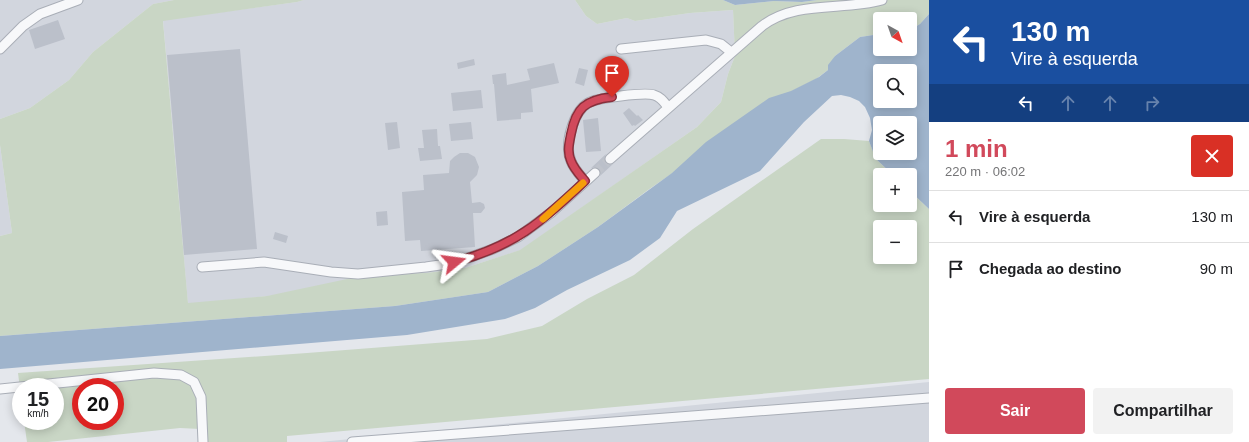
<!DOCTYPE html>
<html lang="pt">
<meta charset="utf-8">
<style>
body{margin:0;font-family:Arial,sans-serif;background:#f2f2f2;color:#202124;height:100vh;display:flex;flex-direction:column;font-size:15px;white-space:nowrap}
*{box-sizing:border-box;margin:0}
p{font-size:13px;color:#757577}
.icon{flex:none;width:22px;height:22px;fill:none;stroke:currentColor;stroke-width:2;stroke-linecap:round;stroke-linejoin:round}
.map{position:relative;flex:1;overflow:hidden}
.drawer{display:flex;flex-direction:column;background:#fff;width:320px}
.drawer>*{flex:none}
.banner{background:#1a4fa0;color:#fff;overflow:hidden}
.needle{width:26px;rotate:140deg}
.controls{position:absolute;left:873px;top:12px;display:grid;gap:8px}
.controls a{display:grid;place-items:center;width:44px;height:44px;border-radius:4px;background:#fff;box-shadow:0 2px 10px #0003;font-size:20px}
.speed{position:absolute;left:12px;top:378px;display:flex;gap:8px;font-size:20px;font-weight:700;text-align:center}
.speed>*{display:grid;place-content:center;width:52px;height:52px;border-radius:50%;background:#fff;box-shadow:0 2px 10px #0003;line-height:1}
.speed small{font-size:10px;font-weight:400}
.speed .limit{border:6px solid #d22;background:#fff;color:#111}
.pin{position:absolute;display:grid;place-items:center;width:34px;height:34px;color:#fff;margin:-41px -17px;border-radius:50% 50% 50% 0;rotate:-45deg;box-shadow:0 0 4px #0007}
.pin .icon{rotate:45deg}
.me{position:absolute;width:44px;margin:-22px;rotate:74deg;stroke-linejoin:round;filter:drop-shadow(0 0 3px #0008)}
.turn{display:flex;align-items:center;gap:14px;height:84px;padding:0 16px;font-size:18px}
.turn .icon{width:52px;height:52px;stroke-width:2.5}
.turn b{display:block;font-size:28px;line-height:34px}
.lanes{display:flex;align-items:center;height:38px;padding:0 16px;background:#0003;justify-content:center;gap:20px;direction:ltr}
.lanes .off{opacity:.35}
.round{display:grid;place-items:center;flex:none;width:42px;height:42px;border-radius:4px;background:#f2f2f2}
.summary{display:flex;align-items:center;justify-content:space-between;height:68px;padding:0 16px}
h1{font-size:24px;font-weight:700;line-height:30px;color:#d1495b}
.primary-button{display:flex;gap:8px;margin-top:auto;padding:8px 16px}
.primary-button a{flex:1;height:46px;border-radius:4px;background:#d1495b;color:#fff;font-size:16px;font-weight:700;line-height:46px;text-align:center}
.primary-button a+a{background:#f2f2f2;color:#202124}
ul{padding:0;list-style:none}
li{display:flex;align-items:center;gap:12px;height:52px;padding:0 16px;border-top:1px solid #e0e0e0}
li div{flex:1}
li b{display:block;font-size:15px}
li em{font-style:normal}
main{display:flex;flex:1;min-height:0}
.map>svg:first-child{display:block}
.built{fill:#d2d6de}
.green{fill:#c9d6c5;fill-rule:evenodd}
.water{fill:#9fb4cc;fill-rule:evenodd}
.building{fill:#bbc0ca}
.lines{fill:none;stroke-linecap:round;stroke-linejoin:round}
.minor-tunnel{stroke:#bfc3cb;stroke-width:9;stroke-dasharray:9 4.5;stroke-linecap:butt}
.minor-casing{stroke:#a9aeb7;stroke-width:11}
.minor{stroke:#f7f8fa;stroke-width:9}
.route-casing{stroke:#882f3b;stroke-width:10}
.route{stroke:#d1495b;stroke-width:7}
.slow{stroke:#f59e0b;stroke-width:7}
</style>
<main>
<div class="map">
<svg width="929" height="442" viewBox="0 0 929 442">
<rect width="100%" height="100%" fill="#e4e7ec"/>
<g class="built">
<polygon points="0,0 174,0 153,4 93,52 69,80 30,108 0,119"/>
<polygon points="304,0 575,0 586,16 597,24 627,18 635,21 690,13 733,10 735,56 728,74 721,102 697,127 521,250 465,268 268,296 188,304 163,20 297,2"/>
<polygon points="0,145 12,233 0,236"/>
<polygon points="929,382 929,442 320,442"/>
</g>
<g class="green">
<polygon points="174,0 304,0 297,2 163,21 188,303 267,296 366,275 426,273 465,268 520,250 697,127 721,102 728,74 735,56 733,10 690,13 635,21 627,18 597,24 586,16 575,0 723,0 735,5 774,1 802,2 817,0 929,0 929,14 920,24 910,30 910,19 880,19 880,34 860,37 835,56 828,70 804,88 726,136 648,190 598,227 538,266 488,292 395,306 0,336 0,236 12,233 0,145 0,119 30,108 69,80 93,52 153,4"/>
<path d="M821,139H844L869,141L876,159L893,175H880V205H910V191L929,209V379L287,436V442H202L200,429L180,428L48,442H27L24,421H55V387H21V397L18,373L307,353L487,339L542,326L587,299L634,275L693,229ZM880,227H910V257H880ZM81,387H115V421H81Z"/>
</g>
<g class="water">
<polygon points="723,0 817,0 802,2 774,1 735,5"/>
<path d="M929,14V209L910,191V175H893L876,159L872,149L869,141L872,130L870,118L865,107L859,101L850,97L841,95L832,96L804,122L760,171L677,211L660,238L630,260L567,290L535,308L505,319L407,335L0,369V336L395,306L488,292L538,266L598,227L672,173L706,142L769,98L791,91L819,77L828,70V65L835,56L860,37L880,34V49H910V30L920,24ZM880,71H910V101H880ZM880,123H910V153H880Z"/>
</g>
<g class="building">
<polygon points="58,20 65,39 35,49 29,30"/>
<polygon points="240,49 257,249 184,255 167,55"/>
<polygon points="474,59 475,65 458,69 457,63"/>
<polygon points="554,63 559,83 531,89 533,112 521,113 521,119 497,121 494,84 493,84 492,75 506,73 507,85 530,80 527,69"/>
<polygon points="579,68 588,70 584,86 575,83"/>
<polygon points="481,90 483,108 453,111 451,93"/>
<polygon points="629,108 637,116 638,115 643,120 635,126 634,125 632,126 623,113"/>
<polygon points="598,118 601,151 586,152 583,120"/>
<polygon points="397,122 400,148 388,150 385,123"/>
<polygon points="471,122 473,139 451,141 449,124"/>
<polygon points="437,129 438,146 440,146 442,159 420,161 418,148 424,148 422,130"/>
<polygon points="460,153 468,153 475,157 479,167 477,175 470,182 472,203 480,202 484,204 485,208 481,213 473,213 475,247 421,251 420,240 405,241 402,192 424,190 423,175 449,173 450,161 454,157"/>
<polygon points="606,154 604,160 605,163 608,165 613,164 600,176 601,172 599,169 596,167 591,168"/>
<polygon points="387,211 388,225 377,226 376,212"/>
<polygon points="275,232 288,236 286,243 273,239"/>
</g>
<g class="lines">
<polyline class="minor-tunnel" points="595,173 610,159"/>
<defs>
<g id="minor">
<polyline points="0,49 23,26 40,14 78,0"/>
<polyline points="621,49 706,40 721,44 731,52"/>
<path d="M610,159L762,26C796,0 843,11 882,0"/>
<path d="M585,181C580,175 574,169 571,161C564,145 573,112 588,103C596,98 645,92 654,95C661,97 664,102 668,107"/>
<polyline points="202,267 264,262 331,272 358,274 426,267 454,263 493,249 518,237 552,212 595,173"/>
<polyline points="0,389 154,373 181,375 194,382 201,397 203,442"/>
<polyline points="352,442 929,398"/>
</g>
</defs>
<use href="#minor" class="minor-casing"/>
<use href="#minor" class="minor"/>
</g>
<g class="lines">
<defs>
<path id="route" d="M454,262C513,247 542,222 585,181C580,175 574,169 571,161C567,152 569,144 571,134C576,108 585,100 612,97"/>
</defs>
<use href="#route" class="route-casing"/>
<use href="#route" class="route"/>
<polyline class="slow" points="543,219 583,183"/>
</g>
</svg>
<div class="controls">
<a><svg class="needle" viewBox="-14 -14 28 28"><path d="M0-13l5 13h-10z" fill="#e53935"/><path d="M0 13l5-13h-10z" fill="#757577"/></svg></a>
<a><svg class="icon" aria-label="search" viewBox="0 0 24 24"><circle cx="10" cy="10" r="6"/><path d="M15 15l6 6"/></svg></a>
<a><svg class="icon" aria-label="layers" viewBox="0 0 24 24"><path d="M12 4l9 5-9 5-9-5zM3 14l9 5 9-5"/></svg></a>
<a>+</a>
<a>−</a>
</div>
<div class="speed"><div>15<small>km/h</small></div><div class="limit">20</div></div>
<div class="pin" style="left:612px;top:97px;background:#d93025"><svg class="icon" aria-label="arrive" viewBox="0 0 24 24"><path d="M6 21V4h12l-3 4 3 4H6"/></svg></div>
<svg class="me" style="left:454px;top:262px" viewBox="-20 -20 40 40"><path d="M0-17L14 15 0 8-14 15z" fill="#d1495b" stroke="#fff" stroke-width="4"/></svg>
</div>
<section class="drawer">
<div class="banner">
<div class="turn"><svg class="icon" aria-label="left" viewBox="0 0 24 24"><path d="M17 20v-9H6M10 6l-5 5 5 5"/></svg><div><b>130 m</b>Vire à esquerda</div></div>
<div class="lanes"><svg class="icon" aria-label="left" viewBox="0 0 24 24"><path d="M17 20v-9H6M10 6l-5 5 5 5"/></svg><svg class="icon off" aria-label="ahead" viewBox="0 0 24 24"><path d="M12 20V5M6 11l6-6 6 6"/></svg><svg class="icon off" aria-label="ahead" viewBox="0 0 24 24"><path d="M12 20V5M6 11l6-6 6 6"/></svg><svg class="icon off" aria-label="right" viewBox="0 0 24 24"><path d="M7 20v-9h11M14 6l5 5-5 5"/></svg></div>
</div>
<div class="summary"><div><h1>1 min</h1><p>220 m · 06:02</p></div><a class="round" style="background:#d93025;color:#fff"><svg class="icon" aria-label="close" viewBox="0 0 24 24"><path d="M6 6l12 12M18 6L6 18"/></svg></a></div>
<ul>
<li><svg class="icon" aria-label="left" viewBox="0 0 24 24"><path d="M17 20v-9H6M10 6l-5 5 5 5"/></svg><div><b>Vire à esquerda</b></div><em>130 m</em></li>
<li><svg class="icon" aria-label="arrive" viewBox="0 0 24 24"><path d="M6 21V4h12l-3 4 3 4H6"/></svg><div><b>Chegada ao destino</b></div><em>90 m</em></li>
</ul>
<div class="primary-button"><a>Sair</a><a>Compartilhar</a></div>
</section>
</main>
